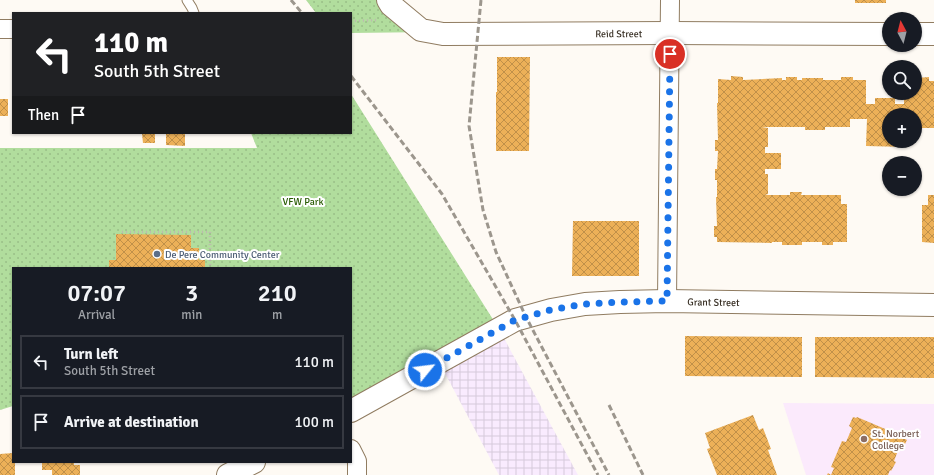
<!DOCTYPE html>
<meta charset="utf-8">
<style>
body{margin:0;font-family:Signika,sans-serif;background:#242831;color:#f1f3f6;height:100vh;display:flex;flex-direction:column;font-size:15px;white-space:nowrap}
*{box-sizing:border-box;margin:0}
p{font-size:13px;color:#9ea1a6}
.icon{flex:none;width:22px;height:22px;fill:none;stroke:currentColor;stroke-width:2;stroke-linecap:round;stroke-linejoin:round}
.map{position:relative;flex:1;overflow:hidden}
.drawer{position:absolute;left:12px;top:267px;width:340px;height:196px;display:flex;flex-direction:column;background:#171b24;border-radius:0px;box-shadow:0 1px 3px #0004}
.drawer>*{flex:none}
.top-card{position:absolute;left:12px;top:12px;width:340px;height:122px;border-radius:0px;box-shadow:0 1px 3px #0004;background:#202124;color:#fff;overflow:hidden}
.needle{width:26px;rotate:353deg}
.controls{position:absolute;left:882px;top:12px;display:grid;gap:8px}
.controls a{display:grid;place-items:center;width:40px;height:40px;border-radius:50%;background:#171b24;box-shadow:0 1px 3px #0004;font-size:20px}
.pin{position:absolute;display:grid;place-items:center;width:34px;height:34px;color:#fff;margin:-17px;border:2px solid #fff;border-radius:50%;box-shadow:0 1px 4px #0007}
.me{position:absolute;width:44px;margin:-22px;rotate:61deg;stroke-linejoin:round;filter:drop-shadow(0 0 3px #0008)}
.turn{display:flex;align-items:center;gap:14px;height:84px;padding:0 16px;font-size:18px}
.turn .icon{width:52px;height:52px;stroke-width:2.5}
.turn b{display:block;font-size:28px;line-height:34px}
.then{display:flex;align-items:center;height:38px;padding:0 16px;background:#0003;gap:8px;font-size:15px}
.eta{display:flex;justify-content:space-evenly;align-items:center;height:68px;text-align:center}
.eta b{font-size:24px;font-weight:600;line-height:28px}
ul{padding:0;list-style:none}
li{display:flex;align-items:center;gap:12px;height:54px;margin:0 8px 6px;padding:0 8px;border:2px solid #363941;border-radius:0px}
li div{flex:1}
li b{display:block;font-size:15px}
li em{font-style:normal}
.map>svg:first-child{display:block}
.industrial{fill:url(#industrial-grid)}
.education{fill:#fbeafc}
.park{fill:url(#park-dots)}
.building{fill:url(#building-cross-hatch)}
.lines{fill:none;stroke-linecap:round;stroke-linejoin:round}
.service-casing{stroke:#907c61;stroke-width:11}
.minor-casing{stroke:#907c61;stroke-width:20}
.tertiary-casing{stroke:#907c61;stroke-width:24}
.secondary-casing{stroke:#907c61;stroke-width:24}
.path{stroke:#beb9b1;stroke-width:2.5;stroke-dasharray:1 3;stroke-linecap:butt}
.service{stroke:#fff;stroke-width:9}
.minor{stroke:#fff;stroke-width:18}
.tertiary{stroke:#fff;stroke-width:22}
.secondary{stroke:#fff;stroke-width:22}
.rail{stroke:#9c968d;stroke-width:3;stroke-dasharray:6 3;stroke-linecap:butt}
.route{stroke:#1a73e8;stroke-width:7;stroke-dasharray:0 12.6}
.service-dot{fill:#5c6f8a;stroke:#fff;stroke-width:1.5}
.education-dot{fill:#8d6e63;stroke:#fff;stroke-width:1.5}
.labels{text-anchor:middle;stroke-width:4;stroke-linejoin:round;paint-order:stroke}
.street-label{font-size:10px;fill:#393025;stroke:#fff}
.park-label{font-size:10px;fill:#275a00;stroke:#fff}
.service-label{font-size:10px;fill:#4e5e75;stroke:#fff;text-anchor:start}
.education-label{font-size:10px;fill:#785e54;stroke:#fff;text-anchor:start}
</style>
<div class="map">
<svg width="934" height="475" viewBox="0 0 934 475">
<defs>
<pattern id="industrial-grid" width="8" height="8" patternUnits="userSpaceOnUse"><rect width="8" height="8" fill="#f9ebfe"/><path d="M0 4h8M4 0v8" fill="none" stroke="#d6cada"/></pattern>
<pattern id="park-dots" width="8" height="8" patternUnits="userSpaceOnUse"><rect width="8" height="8" fill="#b1dd9d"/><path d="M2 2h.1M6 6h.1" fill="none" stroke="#99be87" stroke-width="1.8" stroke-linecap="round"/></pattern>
<pattern id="building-cross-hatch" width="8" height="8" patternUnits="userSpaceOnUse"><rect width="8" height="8" fill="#ecb058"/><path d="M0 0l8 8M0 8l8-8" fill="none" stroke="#c09049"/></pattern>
</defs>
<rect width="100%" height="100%" fill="#fefaf4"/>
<polygon class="industrial" points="499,329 578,475 499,475 439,362"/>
<polygon class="education" points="783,403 934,404 934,475 806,475"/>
<g class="park">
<polygon points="306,0 388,0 432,32 351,33 351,13 316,13"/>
<polygon points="351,94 499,329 351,411 351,268 13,268 13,406 0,410 0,148 257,148 251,133 351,133"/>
</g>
<g class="building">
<rect x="855" y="0" width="31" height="3"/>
<polygon points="497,57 530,57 529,151 496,151 496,92 497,92"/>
<polygon points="731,76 743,77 743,80 782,78 782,80 786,80 786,77 797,77 797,80 802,80 802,78 823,78 823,80 841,80 841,77 853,77 853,80 866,80 866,104 875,104 875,98 895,98 895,104 904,104 904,93 915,93 915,80 917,81 917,78 929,77 929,81 934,81 934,128 920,128 920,120 915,119 915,115 889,115 889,141 905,141 905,147 866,146 867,119 850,119 850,127 825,127 825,130 805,130 805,127 762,127 768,128 768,147 765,147 765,153 781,153 781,169 765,169 765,174 768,174 768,194 765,195 790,195 790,192 802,192 801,195 841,195 841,204 847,204 847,242 833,242 833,245 822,245 822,242 802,242 802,245 782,245 782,242 772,242 772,243 717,242 717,237 714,237 714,226 717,226 716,197 717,197 717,180 715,180 715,169 717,169 718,151 715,151 715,140 718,140 717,103 718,103 718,79 731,80"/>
<rect x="0" y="99" width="8" height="17"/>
<polygon points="166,133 185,133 185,146 166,145"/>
<polygon points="142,134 155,134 155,143 143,143"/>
<polygon points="928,195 934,195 934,243 922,242 922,205 928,205"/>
<polygon points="573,221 639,221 639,276 572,276"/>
<polygon points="116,234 191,235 191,248 199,248 199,260 205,260 205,268 109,268 109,260 116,260"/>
<polygon points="685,336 802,337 802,377 685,376"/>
<polygon points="815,337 934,337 934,378 815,377"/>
<polygon points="753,415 759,430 763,428 771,449 768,450 777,475 717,475 707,449 710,448 705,433"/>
<polygon points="853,417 856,418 857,417 904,437 903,438 907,440 902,450 899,448 894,461 896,462 891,471 890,470 888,475 827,475 828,473 831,475 834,468 831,467 842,441 846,442 852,428 849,426"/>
<polygon points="13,453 13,462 15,462 15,475 0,475 0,454"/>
<polygon points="42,462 74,462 74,465 80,465 80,475 52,475 52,470 42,470"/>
</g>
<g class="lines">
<defs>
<polyline id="service" points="187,0 192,8 194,13"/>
<g id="minor">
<polyline points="0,29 13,29"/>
<polyline points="667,301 670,0"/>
<polyline points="351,449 357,461 357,475"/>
</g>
<g id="tertiary">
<path id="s1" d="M351,411L515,320L551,310L585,304L620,302L667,301L934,305"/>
<polyline points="228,475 254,462"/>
</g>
<g id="secondary">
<path id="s2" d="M388,0L391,5L421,30L443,34L670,33L889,34"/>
<polyline points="915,34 934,34"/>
</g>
</defs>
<use href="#service" class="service-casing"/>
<use href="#minor" class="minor-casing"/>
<use href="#tertiary" class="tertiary-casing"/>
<use href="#secondary" class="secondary-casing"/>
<g class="path">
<polyline points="351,21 379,20"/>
<polyline points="122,232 210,232 210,268"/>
<polyline points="91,268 94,268"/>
</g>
<use href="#service" class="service"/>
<use href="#minor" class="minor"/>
<use href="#tertiary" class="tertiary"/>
<use href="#secondary" class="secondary"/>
<g class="rail">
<polyline points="291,0 302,13"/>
<polyline points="481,0 469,126 483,210 496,252 526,317 609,475"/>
<polyline points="351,76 442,194 515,320 598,475"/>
<polyline points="609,405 643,475"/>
</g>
</g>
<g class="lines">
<polyline class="route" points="425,370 515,320 550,310 585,304 620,302 667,301 670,54"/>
</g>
<circle class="service-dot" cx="157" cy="254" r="4"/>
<circle class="education-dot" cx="864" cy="439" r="4"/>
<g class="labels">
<g class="street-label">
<text dy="4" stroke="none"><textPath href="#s2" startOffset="243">Reid Street</textPath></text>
<text dy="4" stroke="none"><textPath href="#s1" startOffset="388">Grant Street</textPath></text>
</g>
<g class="park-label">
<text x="303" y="205">VFW Park</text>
</g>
<g class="service-label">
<text x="165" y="258">De Pere Community Center</text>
</g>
<g class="education-label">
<text x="872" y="437">St. Norbert<tspan x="872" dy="12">College</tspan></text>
</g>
</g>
</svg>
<div class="controls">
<a><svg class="needle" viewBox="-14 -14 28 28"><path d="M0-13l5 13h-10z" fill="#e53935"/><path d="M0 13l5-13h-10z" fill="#9ea1a6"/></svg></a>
<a><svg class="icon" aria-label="search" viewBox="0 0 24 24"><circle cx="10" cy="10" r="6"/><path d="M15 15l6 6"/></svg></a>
<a>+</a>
<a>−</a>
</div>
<div class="pin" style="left:670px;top:54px;background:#d93025"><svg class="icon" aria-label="arrive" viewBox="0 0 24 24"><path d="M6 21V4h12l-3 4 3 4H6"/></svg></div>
<svg class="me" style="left:425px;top:370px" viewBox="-20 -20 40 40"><circle r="17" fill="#1a73e8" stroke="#fff" stroke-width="3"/><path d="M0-11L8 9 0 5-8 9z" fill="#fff"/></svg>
<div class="top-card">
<div class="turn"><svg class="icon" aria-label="left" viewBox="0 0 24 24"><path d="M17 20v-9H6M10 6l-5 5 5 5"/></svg><div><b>110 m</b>South 5th Street</div></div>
<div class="then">Then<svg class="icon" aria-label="arrive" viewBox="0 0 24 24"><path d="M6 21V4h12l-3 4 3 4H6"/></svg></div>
</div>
<section class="drawer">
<div class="eta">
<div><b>07:07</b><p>Arrival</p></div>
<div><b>3</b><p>min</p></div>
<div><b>210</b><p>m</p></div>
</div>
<ul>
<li><svg class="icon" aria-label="left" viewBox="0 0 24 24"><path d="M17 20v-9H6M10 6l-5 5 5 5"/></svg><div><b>Turn left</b><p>South 5th Street</p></div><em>110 m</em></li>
<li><svg class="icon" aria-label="arrive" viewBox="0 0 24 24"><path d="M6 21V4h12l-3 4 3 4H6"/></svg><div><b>Arrive at destination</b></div><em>100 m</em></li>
</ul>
</section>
</div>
